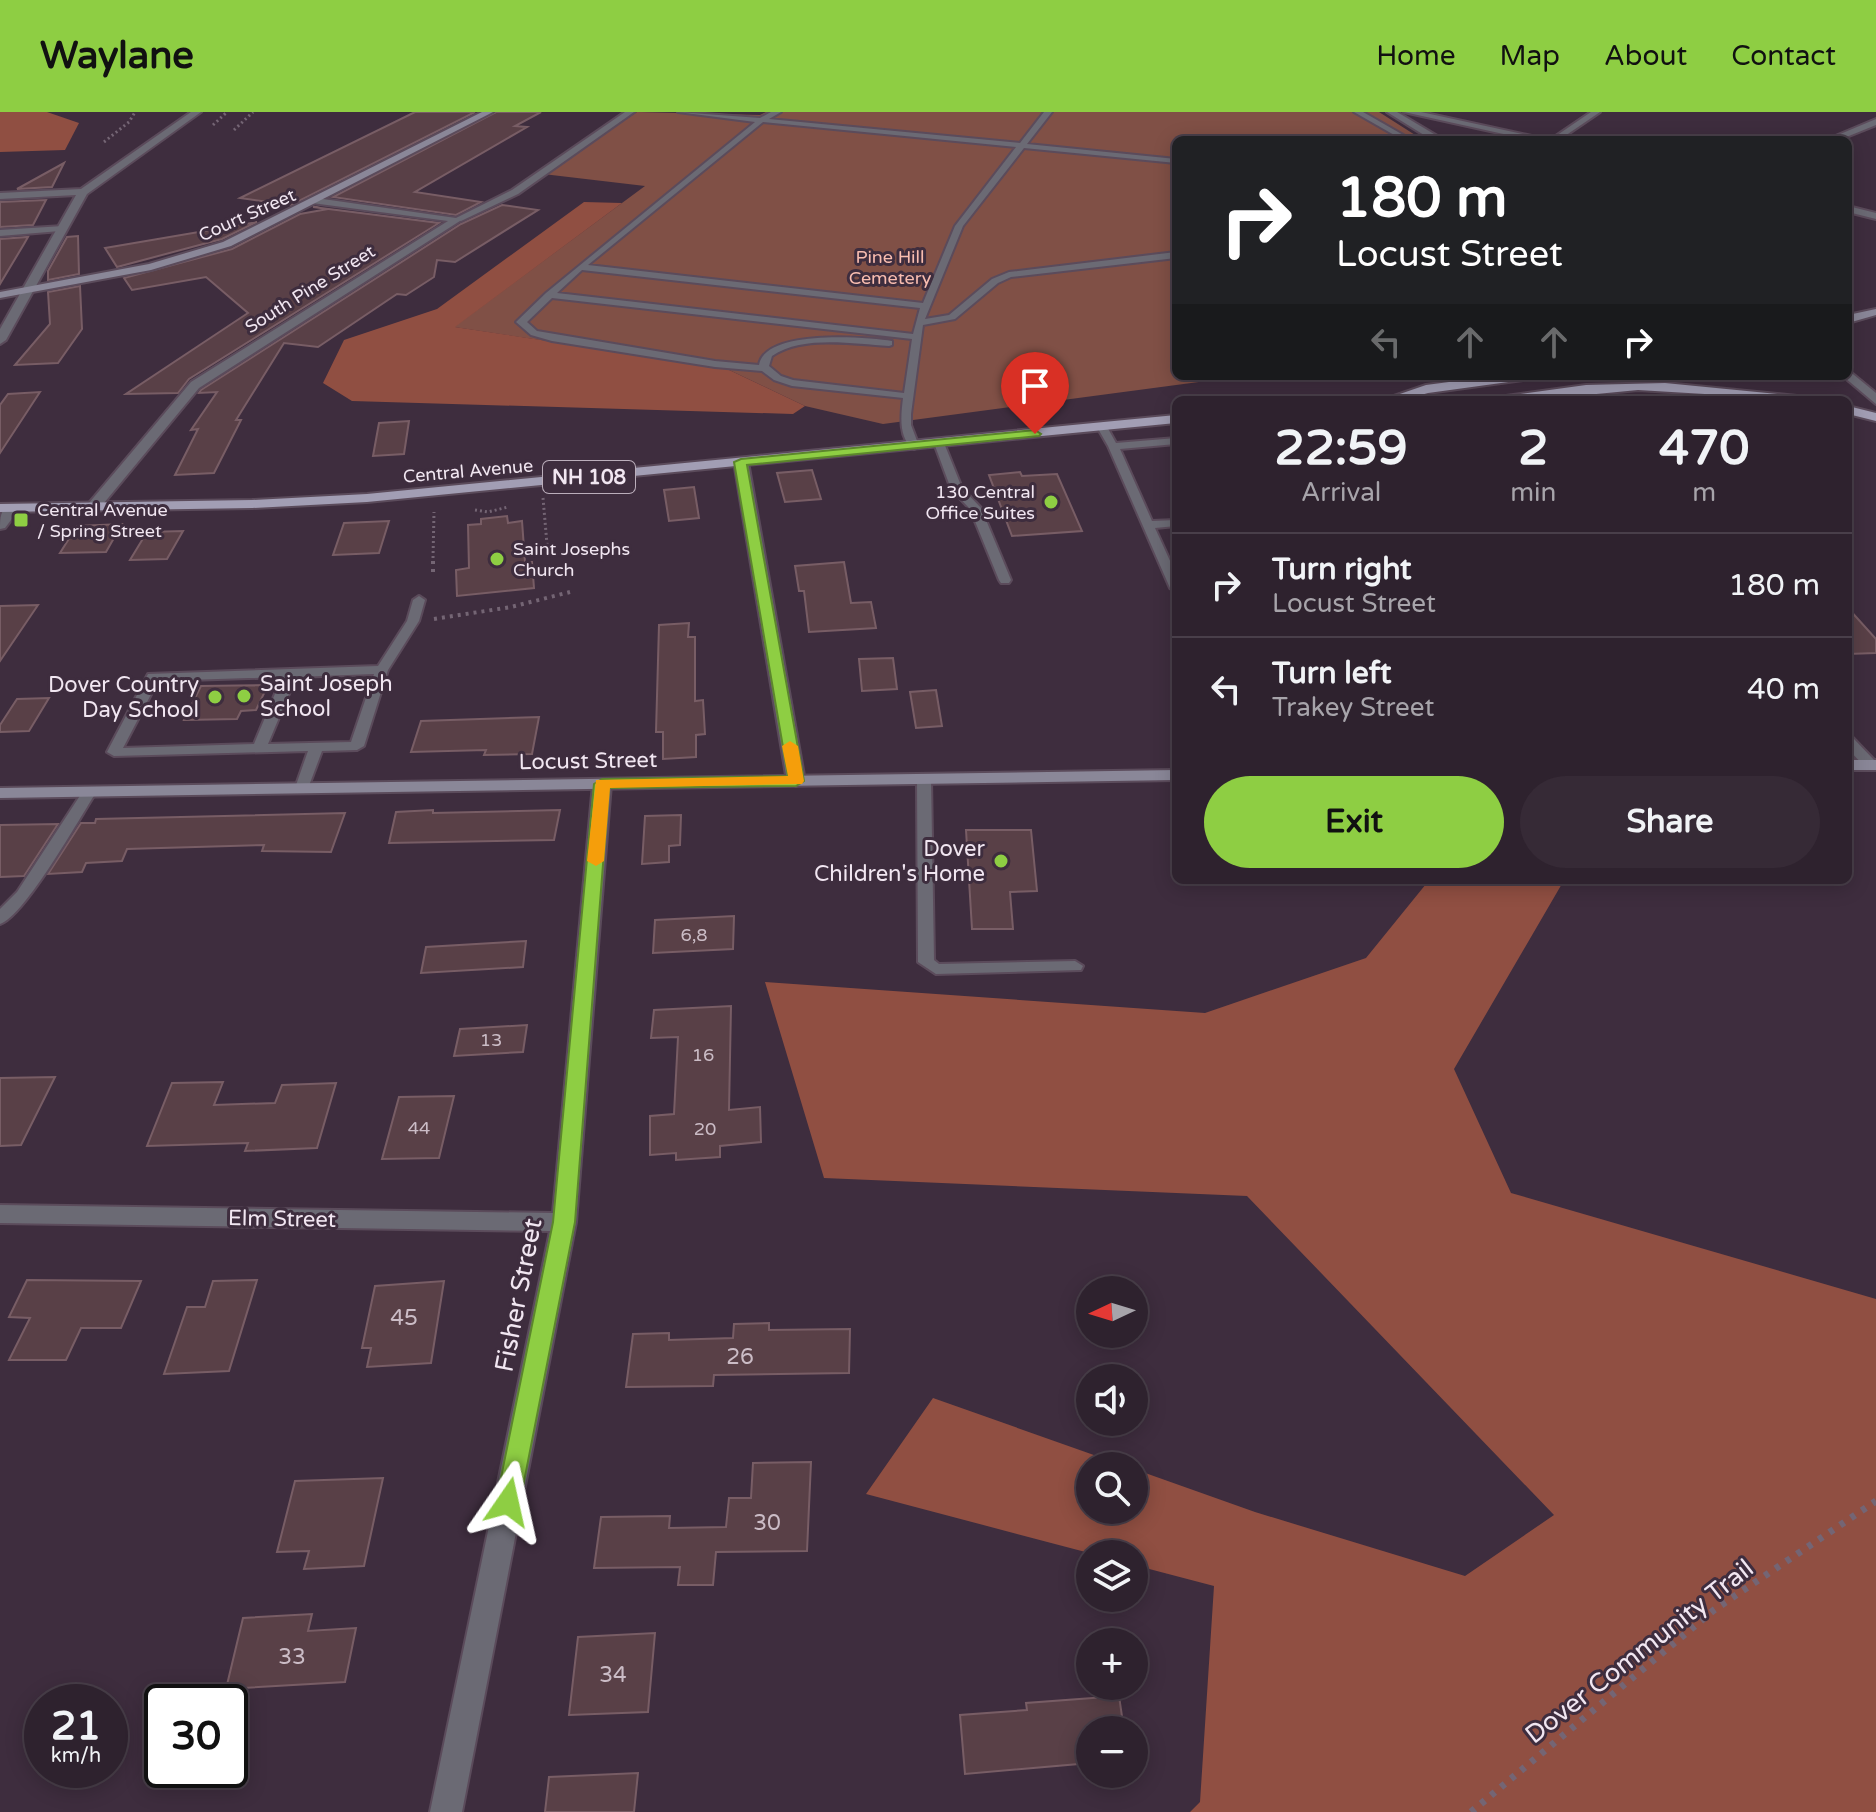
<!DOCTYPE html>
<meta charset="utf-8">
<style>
body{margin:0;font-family:"Varela Round",sans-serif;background:#362a36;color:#f1f3f6;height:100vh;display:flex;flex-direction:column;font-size:30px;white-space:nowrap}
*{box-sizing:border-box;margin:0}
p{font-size:26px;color:#a7a4aa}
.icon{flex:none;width:44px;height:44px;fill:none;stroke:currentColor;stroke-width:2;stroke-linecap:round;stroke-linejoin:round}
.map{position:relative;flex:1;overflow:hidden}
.side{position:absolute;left:1172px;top:284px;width:680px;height:488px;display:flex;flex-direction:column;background:#2e222e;border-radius:12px;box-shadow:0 4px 20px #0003,0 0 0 2px #493f4a}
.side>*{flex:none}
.hud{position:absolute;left:1172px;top:24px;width:680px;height:244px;border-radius:12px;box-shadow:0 4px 20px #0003,0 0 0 2px #493f4a;background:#202124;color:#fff;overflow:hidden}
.needle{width:52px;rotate:266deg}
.buttons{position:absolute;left:1076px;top:1164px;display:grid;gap:16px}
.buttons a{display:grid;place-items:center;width:72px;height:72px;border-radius:50%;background:#2e222e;box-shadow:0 4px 20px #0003,0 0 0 2px #493f4a;font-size:40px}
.speed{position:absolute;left:24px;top:1572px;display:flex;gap:16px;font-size:40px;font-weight:700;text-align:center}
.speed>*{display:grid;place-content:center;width:104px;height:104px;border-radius:50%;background:#2e222e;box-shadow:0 4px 20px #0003,0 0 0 2px #493f4a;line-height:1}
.speed small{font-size:20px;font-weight:400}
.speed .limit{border:4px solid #111;border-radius:12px;background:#fff;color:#111}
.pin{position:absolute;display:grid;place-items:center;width:68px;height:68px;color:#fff;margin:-82px -34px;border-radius:50% 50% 50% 0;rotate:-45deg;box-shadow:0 0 8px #0007}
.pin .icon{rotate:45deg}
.me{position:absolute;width:88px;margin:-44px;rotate:11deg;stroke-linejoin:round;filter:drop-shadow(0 0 6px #0008)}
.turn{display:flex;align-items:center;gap:28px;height:168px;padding:0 32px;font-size:36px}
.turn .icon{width:104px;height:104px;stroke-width:2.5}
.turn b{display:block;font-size:56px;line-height:68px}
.lanes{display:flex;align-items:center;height:76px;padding:0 32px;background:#0003;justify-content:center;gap:40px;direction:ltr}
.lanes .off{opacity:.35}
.eta{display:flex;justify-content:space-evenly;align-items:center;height:136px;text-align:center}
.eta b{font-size:48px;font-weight:700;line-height:56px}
.cta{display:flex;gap:16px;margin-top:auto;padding:16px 32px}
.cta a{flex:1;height:92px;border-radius:48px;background:#8ece43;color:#111;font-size:32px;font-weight:700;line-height:92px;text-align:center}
.cta a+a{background:#362a36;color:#f1f3f6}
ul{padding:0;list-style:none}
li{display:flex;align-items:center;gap:24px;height:104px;padding:0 32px;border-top:2px solid #493f4a}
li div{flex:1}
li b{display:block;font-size:30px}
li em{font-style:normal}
header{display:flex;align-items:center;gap:48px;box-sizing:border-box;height:112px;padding:0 40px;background:#8ece43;color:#111}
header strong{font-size:38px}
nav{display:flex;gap:44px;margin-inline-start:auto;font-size:28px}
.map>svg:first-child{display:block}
.green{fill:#805046}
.forest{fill:#904f42}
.building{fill:#594047;stroke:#785d65;stroke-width:2}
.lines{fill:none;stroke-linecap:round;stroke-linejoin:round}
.lane-casing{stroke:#5b4b5b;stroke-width:4}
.street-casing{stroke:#5b4b5b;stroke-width:4}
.secondary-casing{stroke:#5b4b5b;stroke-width:4}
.primary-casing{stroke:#5b4b5b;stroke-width:4}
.path-far2{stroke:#746574;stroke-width:3;stroke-dasharray:2 3;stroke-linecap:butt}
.path-far1{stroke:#746574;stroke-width:4;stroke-dasharray:3 5;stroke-linecap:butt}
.path{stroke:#746574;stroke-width:7;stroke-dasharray:5 8;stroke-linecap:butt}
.lane{fill:#6b6a74;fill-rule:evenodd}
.street{fill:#6b6a74;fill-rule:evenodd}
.secondary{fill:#8a8798;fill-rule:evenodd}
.primary{fill:#a29eb4;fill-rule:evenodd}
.route{fill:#8ece43;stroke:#5c862c;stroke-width:2}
.slow{fill:#f59e0b}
.poi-dot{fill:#8ece43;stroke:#3e2d3e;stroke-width:3}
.labels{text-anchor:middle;stroke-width:6;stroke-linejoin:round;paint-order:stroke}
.far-street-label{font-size:18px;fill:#f1e6f1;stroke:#3e2d3e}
.far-park-label{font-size:18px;fill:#f9bdb0;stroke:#3e2d3e}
.far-poi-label{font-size:18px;fill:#f1e6f1;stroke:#3e2d3e;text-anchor:start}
.number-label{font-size:18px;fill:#cbbcc6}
.shield{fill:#3e2d3e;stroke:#bbaebb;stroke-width:2}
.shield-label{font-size:20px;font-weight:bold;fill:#f1e6f1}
.poi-label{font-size:22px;fill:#f1e6f1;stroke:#3e2d3e;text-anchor:end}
.street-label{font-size:22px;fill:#f1e6f1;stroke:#3e2d3e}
.near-number-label{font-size:22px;fill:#cbbcc6}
.near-street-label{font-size:26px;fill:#f1e6f1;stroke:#3e2d3e}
</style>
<header>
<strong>Waylane</strong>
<nav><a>Home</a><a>Map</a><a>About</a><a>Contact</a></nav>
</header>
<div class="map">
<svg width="1876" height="1700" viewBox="0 0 1876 1700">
<rect width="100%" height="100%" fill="#3e2d3e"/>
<polygon class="green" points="637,0 760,3 766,0 1379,0 1423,28 1176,28 1176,264 1244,264 883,312 805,294 725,256 454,215 645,74 543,62"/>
<g class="forest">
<polygon points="0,0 47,0 79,11 65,38 0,40"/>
<polygon points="584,90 622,91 455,215 725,256 805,294 793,302 352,289 323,271 344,228 437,197"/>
<polygon points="1424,768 1563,770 1454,957 1511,1081 1876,1187 1876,1700 1190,1700 1200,1690 1214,1474 1134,1453 1134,1442 1093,1442 866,1382 933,1286 1125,1354 1090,1354 1090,1398 1134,1398 1134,1357 1255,1400 1465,1464 1554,1403 1247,1084 824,1066 765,870 1205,901 1366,846 1426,772"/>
</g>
<g class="building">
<polygon points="415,0 475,0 291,93 240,86"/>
<polygon points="496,0 541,0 515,14 527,15 415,80 481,90 456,103 333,85"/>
<polygon points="64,51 52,75 17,77"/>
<polygon points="46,88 33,113 0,115 0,90"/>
<polygon points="502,93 538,98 455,150 437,148 434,165 406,183 397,182 318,235 284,231 236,308 241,308 214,361 175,363 198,317 191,318 217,280 199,281 201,278 461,112"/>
<polygon points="313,95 439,111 189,267 178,281 126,282 248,201 206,165 132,178 124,166 232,137 300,102 328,97"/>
<polygon points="257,110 222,127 117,155 105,136"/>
<polygon points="78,124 79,162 48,168 48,159 67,125"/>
<polygon points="28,125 24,132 0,172 0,127"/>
<polygon points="80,174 82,217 58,251 15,253 50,212 48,180"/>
<polygon points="40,280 0,341 0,293 8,282"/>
<polygon points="409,309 404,342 373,344 379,311"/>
<polygon points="812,358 821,387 785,390 777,361"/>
<polygon points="1020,360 1022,364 1057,362 1082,419 1012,424 989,363"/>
<polygon points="694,375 699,406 669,409 664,378"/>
<polygon points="507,404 508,411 522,409 525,450 532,450 534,476 457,484 456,458 469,456 468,413 481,412 481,407"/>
<polygon points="389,409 379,441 333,443 344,411"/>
<polygon points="122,412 106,440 60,441 77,414"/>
<polygon points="183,419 167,447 130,448 147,420"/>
<polygon points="844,450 851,491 871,490 876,516 809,520 804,479 799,479 795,454"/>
<polygon points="38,493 0,549 0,494"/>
<polygon points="1848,496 1876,527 1876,541 1848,542"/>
<polygon points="689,511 688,525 695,525 695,589 703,588 705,622 696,623 696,645 663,647 663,620 656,620 659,513"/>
<polygon points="893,546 897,577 862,579 859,547"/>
<polygon points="268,573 256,598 241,599 237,607 184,608 201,574"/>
<polygon points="936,578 942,614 916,616 910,580"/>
<polygon points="49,586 29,619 0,620 0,613 17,587"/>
<polygon points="539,605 532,642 484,643 486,638 411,640 421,609"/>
<polygon points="433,698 433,701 560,698 554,728 389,731 396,700"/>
<polygon points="345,701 331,740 262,739 264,733 127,737 122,749 86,751 82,760 48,762 81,711 95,711 96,707"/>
<polygon points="681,703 680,733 669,734 669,750 642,752 645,704"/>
<polygon points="58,712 24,764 0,765 0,713"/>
<polygon points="966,718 1031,718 1037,779 1010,780 1013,817 972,817"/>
<polygon points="734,804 733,837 653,841 655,808"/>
<polygon points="526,829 523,855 421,861 426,835"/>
<polygon points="731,894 729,998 760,995 761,1030 720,1034 720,1045 676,1048 676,1041 650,1043 650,1004 674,1002 678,925 651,926 654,898"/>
<polygon points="527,913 523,940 454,944 460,917"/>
<polygon points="55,965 21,1033 0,1034 0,966"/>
<polygon points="223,970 214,993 275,991 282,973 336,971 317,1036 245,1039 248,1031 147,1034 172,971"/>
<polygon points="454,984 439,1046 382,1047 399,985"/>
<polygon points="27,1168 141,1169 121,1216 81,1216 66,1248 9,1248 30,1206 9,1205"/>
<polygon points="257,1168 229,1259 164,1262 187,1195 205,1195 213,1169"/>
<polygon points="444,1169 431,1251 367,1255 371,1236 362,1236 375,1174"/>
<polygon points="769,1211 769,1218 850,1217 849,1261 714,1263 713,1274 626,1275 633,1222 669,1221 669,1228 733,1226 734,1212"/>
<polygon points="811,1350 807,1439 716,1440 713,1473 678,1473 680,1455 594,1456 601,1405 670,1404 669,1416 726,1415 729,1386 751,1386 753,1351"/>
<polygon points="383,1366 364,1454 304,1457 309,1439 277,1440 295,1369"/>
<polygon points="312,1502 308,1519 356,1516 345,1570 226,1577 243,1506"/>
<polygon points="655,1521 648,1600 569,1603 578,1525"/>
<polygon points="1119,1584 1124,1618 1090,1618 1090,1651 965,1662 960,1603 1027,1598 1026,1591"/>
<polygon points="638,1661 634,1700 545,1700 549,1665"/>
</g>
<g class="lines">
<defs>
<g id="lane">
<polygon points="625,0 634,0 518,82 461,109 454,107 512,78"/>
<path d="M678,0L760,6L771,0H781L769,7L1020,31L1044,0H1052L1027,32L1176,47V51L1024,36L963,114L925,207L949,203L992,167L1009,160L1176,140V146L1011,165L998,171L955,207L923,213L911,302V313L919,334L914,337C898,327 901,303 903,286L792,274L774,268L762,259L715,255L552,229L531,223L516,210L546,181L755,10ZM763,10L1016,35L955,114L923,191L588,153ZM582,158L920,196L913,222L557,181ZM552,186L912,227L904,281L793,268L781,264L769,254L772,244C803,223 853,232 889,234L892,233V229C865,225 765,217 759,253L715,249L537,219L527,210Z"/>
<polygon points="1354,0 1363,0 1412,28 1403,28"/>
<polygon points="1591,0 1600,0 1559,28 1550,28"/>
<polygon points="63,114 64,116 60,119 0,124 0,118"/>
<polygon points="1098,313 1106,313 1116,331 1176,326 1176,332 1120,337 1152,409 1176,408 1176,414 1155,416 1176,462 1176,480 1170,476 1108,334 1097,315"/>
<polygon points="935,329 944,331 962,376 981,396 1011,468 1009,471 1001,471 999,468 970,397 951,377 934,331"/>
<path d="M419,484L425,488L419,509L388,558L364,634L357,638L322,639L307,679L302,680L295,676L308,639L114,644L107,640L148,562L378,554L407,509L413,488ZM374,562L351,630L268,632L296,565ZM282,565L254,632L123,636L158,569Z"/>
<polygon points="1848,625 1853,626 1876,650 1876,656 1866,656 1848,637"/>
<polygon points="924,663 931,667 934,848 939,852 1075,849 1083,854 1081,858 936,862 918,850 917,667"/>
<path d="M90,675L97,679C80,705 25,804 0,812V797L17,780L85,676Z"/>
</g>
<g id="street">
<polygon points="191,0 201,0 87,82 6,228 0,232 0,217 76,83 0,87 0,81 81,77"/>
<polygon points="1387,0 1397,0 1444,28 1432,28"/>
<polygon points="1404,0 1421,0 1550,28 1531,28"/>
<polygon points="1876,7 1876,13 1839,28 1826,28"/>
<polygon points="316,86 463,107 199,276 99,397 89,397 89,391 191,270 448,109 312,91 312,87"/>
<polygon points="1848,94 1876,101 1876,107 1848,100"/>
<polygon points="1848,258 1876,281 1876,292 1844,265 1848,264"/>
<polygon points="741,346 748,350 805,669 796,674 787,669 734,350"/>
<path d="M13,392L20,396L5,416L0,417C0,406 0,395 13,392Z"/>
<polygon points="602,667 611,672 576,1110 462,1700 430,1700 550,1119 0,1111 0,1093 553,1101 593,672"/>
</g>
<g id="secondary">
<polygon points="482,0 493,0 231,134 151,158 0,186 0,180 149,152 223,130"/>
<polygon points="1876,197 1876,203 1848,211 1848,203"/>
<rect x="1848" y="648" width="28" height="10"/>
<polygon points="1176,658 1176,668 0,686 0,676"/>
</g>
<g id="primary">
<polygon points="1495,264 1529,264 1523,268 1428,281 1414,285 1417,288 1370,288 1376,284 1394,284 1426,273"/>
<polygon points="1665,271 1797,284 1803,288 1638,278 1534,288 1500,288 1506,284 1586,273"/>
<polygon points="1848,294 1876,301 1876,309 1848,302"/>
<polygon points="1176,303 1176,311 367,390 252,396 0,400 0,392 252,388 367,382"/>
</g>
</defs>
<use href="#lane" class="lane-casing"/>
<use href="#street" class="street-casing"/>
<use href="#secondary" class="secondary-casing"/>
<use href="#primary" class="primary-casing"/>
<g class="path-far2">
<polyline points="213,13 227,0"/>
<polyline points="234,18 253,0"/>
<polyline points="104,30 129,10 135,0"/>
<polyline points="543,386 548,444"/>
<polyline points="475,398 488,400 508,395"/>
<polyline points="433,446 434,400"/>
</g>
<g class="path-far1">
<polyline points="433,460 433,444"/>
<polyline points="434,507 511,495 570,480"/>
</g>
<polyline class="path" points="1471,1700 1714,1498 1876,1389"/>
<use href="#lane" class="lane"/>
<use href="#street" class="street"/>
<use href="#secondary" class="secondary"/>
<use href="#primary" class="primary"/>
</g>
<polygon class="route" points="1035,318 1041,322 1039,324 747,353 804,669 796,674 609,676 575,1110 520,1390 517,1397 508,1401 499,1397 496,1390 553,1110 594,672 602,667 788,664 734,350 741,347"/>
<polygon class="slow" points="790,629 798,634 804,669 802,672 610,676 604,749 596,754 587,749 596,668 788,664 782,634"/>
<g class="poi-dot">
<circle cx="1051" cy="390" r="8"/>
<rect x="13" y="400" width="16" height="16" rx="4"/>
<circle cx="497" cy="447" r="8"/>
<circle cx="244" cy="584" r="8"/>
<circle cx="215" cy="585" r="8"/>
<circle cx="1001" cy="749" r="8"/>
</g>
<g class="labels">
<g class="far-street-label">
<text transform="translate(247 103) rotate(-24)" y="6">Court Street</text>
<text transform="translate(310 177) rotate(-32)" y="6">South Pine Street</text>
<text transform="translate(468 359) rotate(-5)" y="6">Central Avenue</text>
</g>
<g class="far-park-label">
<text x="890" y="151">Pine Hill<tspan x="890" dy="21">Cemetery</tspan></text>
</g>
<g class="far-poi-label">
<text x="1035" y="386" text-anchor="end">130 Central<tspan x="1035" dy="21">Office Suites</tspan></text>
<text x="37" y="404">Central Avenue<tspan x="37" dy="21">/ Spring Street</tspan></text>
<text x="513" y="443">Saint Josephs<tspan x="513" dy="21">Church</tspan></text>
</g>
<g class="number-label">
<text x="694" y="829">6,8</text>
<text x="491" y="934">13</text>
<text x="703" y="949">16</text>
<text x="419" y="1022">44</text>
<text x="705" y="1023">20</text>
</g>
<rect class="shield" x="543" y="349" width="92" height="32" rx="6"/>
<g class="shield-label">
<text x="589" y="372">NH 108</text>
</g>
<g class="poi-label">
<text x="260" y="579" text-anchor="start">Saint Joseph<tspan x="260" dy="25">School</tspan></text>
<text x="199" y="580">Dover Country<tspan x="199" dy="25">Day School</tspan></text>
<text x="985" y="744">Dover<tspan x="985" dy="25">Children's Home</tspan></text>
</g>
<g class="street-label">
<text transform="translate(588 648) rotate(-1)" y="8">Locust Street</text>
<text transform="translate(282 1106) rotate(1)" y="8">Elm Street</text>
</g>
<g class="near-number-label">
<text x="404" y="1213">45</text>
<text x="740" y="1252">26</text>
<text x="767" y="1418">30</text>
<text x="292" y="1552">33</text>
<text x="613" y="1570">34</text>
</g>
<g class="near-street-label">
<text transform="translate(518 1183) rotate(-79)" y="9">Fisher Street</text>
<text transform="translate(1639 1539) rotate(-38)" y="9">Dover Community Trail</text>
</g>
</g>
</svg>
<div class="buttons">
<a><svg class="needle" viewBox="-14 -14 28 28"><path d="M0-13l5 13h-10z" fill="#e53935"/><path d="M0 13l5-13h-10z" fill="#a7a4aa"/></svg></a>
<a><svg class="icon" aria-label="sound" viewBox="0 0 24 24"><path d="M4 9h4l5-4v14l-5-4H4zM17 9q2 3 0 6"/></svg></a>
<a><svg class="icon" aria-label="search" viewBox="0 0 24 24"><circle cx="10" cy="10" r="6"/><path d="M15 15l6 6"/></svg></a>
<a><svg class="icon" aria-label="layers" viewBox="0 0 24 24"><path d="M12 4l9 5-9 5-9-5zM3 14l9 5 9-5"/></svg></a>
<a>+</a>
<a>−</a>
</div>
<div class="speed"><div>21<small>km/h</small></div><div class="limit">30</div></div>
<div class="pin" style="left:1035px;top:322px;background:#d93025"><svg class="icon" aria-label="arrive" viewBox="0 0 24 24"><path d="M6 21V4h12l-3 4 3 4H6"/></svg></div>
<svg class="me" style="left:508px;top:1390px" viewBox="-20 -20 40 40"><path d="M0-17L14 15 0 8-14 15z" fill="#8ece43" stroke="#fff" stroke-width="4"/></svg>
<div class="hud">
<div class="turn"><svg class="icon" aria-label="right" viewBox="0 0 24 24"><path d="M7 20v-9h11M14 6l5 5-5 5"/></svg><div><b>180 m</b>Locust Street</div></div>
<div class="lanes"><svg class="icon off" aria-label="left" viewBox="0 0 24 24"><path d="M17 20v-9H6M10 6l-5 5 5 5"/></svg><svg class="icon off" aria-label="ahead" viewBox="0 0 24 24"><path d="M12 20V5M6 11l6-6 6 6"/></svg><svg class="icon off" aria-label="ahead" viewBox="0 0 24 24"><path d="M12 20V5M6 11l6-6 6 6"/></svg><svg class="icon" aria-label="right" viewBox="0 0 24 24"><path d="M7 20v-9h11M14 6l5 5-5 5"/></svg></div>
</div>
<section class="side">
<div class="eta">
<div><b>22:59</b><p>Arrival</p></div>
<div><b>2</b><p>min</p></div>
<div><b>470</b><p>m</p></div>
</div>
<ul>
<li><svg class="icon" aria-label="right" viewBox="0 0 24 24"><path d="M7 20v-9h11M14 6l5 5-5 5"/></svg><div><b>Turn right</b><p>Locust Street</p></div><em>180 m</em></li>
<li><svg class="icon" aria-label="left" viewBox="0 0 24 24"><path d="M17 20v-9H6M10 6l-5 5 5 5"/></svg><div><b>Turn left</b><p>Trakey Street</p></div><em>40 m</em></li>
</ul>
<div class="cta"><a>Exit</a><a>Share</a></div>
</section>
</div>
